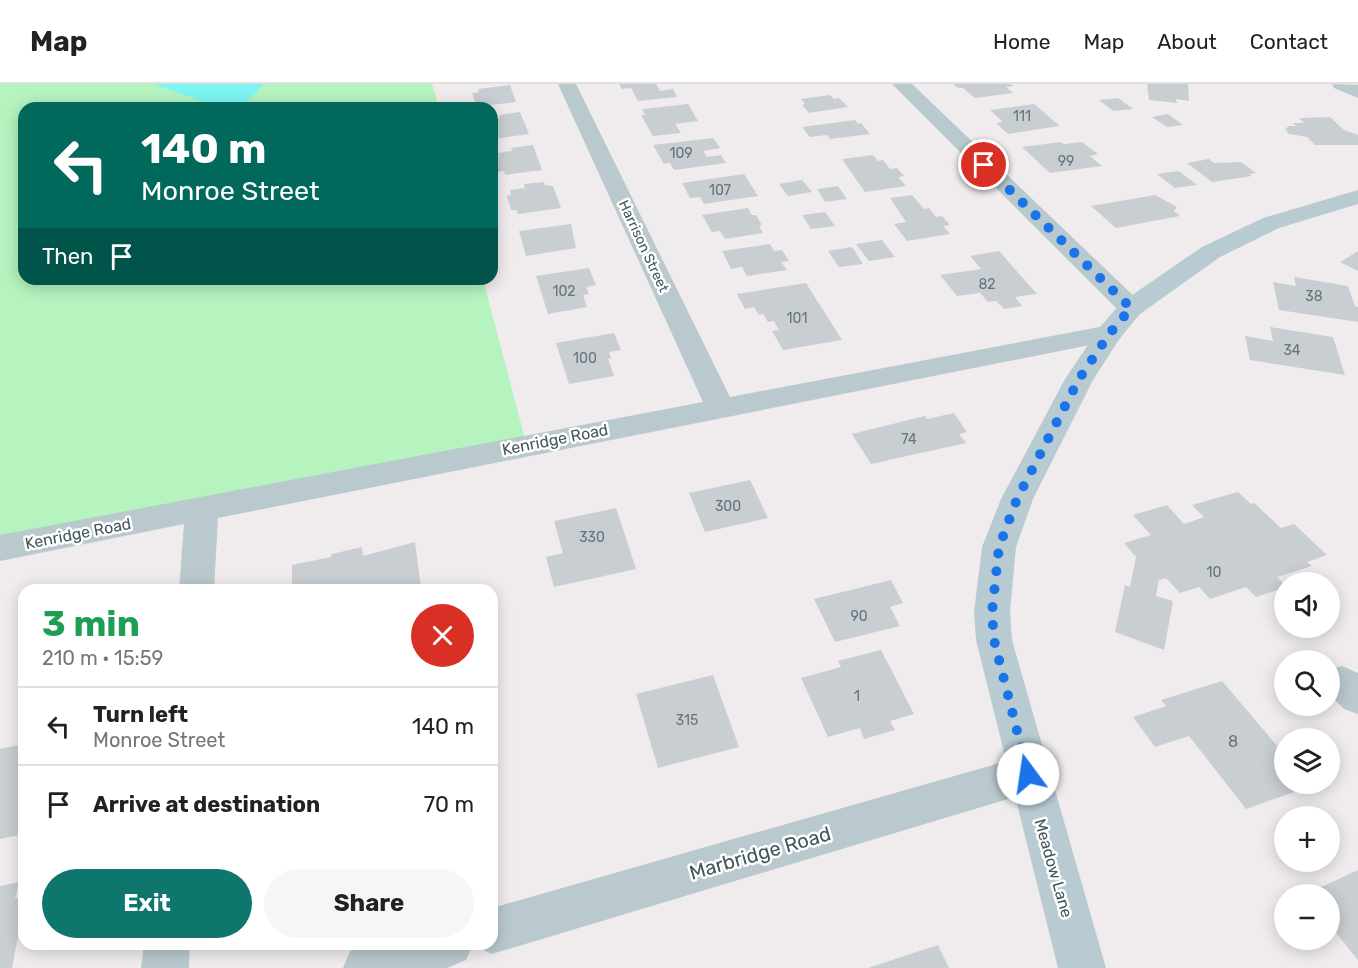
<!DOCTYPE html>
<meta charset="utf-8">
<style>
body{margin:0;font-family:Rubik,sans-serif;background:#f6f6f6;color:#222;height:100vh;display:flex;flex-direction:column;font-size:22px;white-space:nowrap}
*{box-sizing:border-box;margin:0}
p{font-size:20px;color:#767676}
.icon{flex:none;width:33px;height:33px;fill:none;stroke:currentColor;stroke-width:2;stroke-linecap:round;stroke-linejoin:round}
.map{position:relative;flex:1;overflow:hidden}
.drawer{position:absolute;left:18px;top:500px;width:480px;height:366px;display:flex;flex-direction:column;background:#fff;border-radius:18px;box-shadow:0 3px 15px #0003}
.drawer>*{flex:none}
.hud{position:absolute;left:18px;top:18px;width:480px;height:183px;border-radius:18px;box-shadow:0 3px 15px #0003;background:#00695c;color:#fff;overflow:hidden}
.fabs{position:absolute;left:1274px;top:488px;display:grid;gap:12px}
.fabs a{display:grid;place-items:center;width:66px;height:66px;border-radius:50%;background:#fff;box-shadow:0 3px 15px #0003;font-size:30px}
.pin{position:absolute;display:grid;place-items:center;width:51px;height:51px;color:#fff;margin:-26px;border:3px solid #fff;border-radius:50%;box-shadow:0 2px 6px #0007}
.me{position:absolute;width:66px;margin:-33px;rotate:346deg;stroke-linejoin:round;filter:drop-shadow(0 0 4px #0008)}
.turn{display:flex;align-items:center;gap:21px;height:126px;padding:0 24px;font-size:27px}
.turn .icon{width:78px;height:78px;stroke-width:2.5}
.turn b{display:block;font-size:42px;line-height:51px}
.then{display:flex;align-items:center;height:57px;padding:0 24px;background:#0003;gap:12px;font-size:22px}
.round{display:grid;place-items:center;flex:none;width:63px;height:63px;border-radius:32px;background:#f6f6f6}
.summary{display:flex;align-items:center;justify-content:space-between;height:102px;padding:0 24px}
h1{font-size:36px;font-weight:700;line-height:45px;color:#1e9e55}
.primary-button{display:flex;gap:12px;margin-top:auto;padding:12px 24px}
.primary-button a{flex:1;height:69px;border-radius:36px;background:#0f766e;color:#fff;font-size:24px;font-weight:700;line-height:69px;text-align:center}
.primary-button a+a{background:#f6f6f6;color:#222}
ul{padding:0;list-style:none}
li{display:flex;align-items:center;gap:18px;height:78px;padding:0 24px;border-top:2px solid #e0e0e0}
li div{flex:1}
li b{display:block;font-size:22px}
li em{font-style:normal}
header{display:flex;align-items:center;gap:36px;box-sizing:border-box;height:84px;padding:0 30px;background:#fff;border-bottom:2px solid #e0e0e0}
header strong{font-size:28px}
nav{display:flex;gap:33px;margin-inline-start:auto;font-size:21px}
.map>svg:first-child{display:block}
.green{fill:#b5f3bf}
.water{fill:#7ef5f3}
.building{fill:#c8ced2}
.lines{fill:none;stroke-linecap:round;stroke-linejoin:round}
.minor{fill:#b9c9ce;fill-rule:evenodd}
.secondary{fill:#b8cbd3;fill-rule:evenodd}
.route{stroke:#1a73e8;stroke-width:10;stroke-dasharray:0 18}
.labels{text-anchor:middle;stroke-width:5;stroke-linejoin:round;paint-order:stroke}
.number-label{font-size:14px;fill:#64747a}
.far-street-label{font-size:14px;fill:#43565c;stroke:#fff}
.street-label{font-size:16px;fill:#43565c;stroke:#fff}
.near-number-label{font-size:16px;fill:#64747a}
.near-street-label{font-size:20px;fill:#43565c;stroke:#fff}
</style>
<header>
<strong>Map</strong>
<nav><a>Home</a><a>Map</a><a>About</a><a>Contact</a></nav>
</header>
<div class="map">
<svg width="1358" height="884" viewBox="0 0 1358 884">
<rect width="100%" height="100%" fill="#f0eced"/>
<polygon class="green" points="0,0 432,0 439,24 24,24 24,195 483,195 526,359 0,461"/>
<polygon class="water" points="153,0 264,0 241,24 208,24 204,18"/>
<g class="building">
<polygon points="619,0 656,0 660,7 673,5 677,13 638,17 631,4 622,5"/>
<polygon points="953,0 1011,0 1013,2 1006,3 1013,9 975,14 963,4 958,4"/>
<polygon points="1147,0 1188,0 1189,17 1176,15 1177,19 1149,16"/>
<polygon points="510,1 516,18 483,22 482,19 476,20 472,9 479,8 478,5"/>
<polygon points="830,11 834,15 839,14 848,23 809,29 802,21 805,20 801,15"/>
<polygon points="1118,14 1133,25 1113,27 1099,16"/>
<polygon points="688,20 698,37 675,40 681,49 653,52 641,31 645,31 642,25"/>
<polygon points="1034,20 1060,42 1008,50 996,39 1003,38 990,26"/>
<polygon points="520,28 529,50 494,55 492,35 500,34 499,31"/>
<polygon points="1168,30 1183,41 1167,43 1152,33"/>
<polygon points="1330,33 1344,46 1358,51 1358,61 1315,61 1307,53 1289,50 1285,45 1289,42 1296,42 1293,39 1304,39 1299,34"/>
<polygon points="855,36 858,40 861,39 870,50 830,55 827,51 810,53 802,43"/>
<polygon points="713,54 720,64 703,67 707,73 721,71 726,79 674,86 670,79 664,80 653,61"/>
<polygon points="1061,58 1064,60 1082,58 1098,70 1090,72 1102,82 1050,89 1022,63"/>
<polygon points="533,61 542,86 505,91 504,87 497,88 493,74 499,73 498,69 512,67 511,64"/>
<polygon points="873,71 878,77 883,76 890,85 897,84 904,92 898,93 906,102 865,108 842,75"/>
<polygon points="1209,75 1214,79 1241,78 1256,89 1249,90 1252,92 1212,98 1187,79"/>
<polygon points="1179,87 1197,101 1175,104 1157,90"/>
<polygon points="744,90 758,112 704,120 700,113 690,114 682,99"/>
<polygon points="802,96 812,108 788,112 779,100"/>
<polygon points="544,98 545,101 553,102 561,124 518,130 516,126 511,126 507,112 511,111 510,106 525,104 524,100"/>
<polygon points="838,102 847,115 825,118 817,105"/>
<polygon points="912,111 924,125 929,124 936,133 942,132 950,141 943,142 950,150 907,157 894,140 906,138 890,114"/>
<polygon points="1155,111 1177,123 1174,127 1180,132 1116,144 1091,122"/>
<polygon points="748,124 752,131 756,131 762,141 759,142 763,149 725,155 720,147 712,148 702,131"/>
<polygon points="825,128 835,142 811,145 802,131"/>
<polygon points="571,140 576,164 526,172 519,147"/>
<polygon points="882,156 895,173 869,177 856,160"/>
<polygon points="770,160 774,167 782,166 789,177 781,178 787,186 747,192 742,183 731,185 722,167"/>
<polygon points="852,163 863,180 839,183 828,167"/>
<polygon points="999,167 1037,210 1015,213 1022,222 1004,225 996,217 988,218 980,209 957,212 940,191 981,185 970,172"/>
<polygon points="1358,167 1358,187 1340,178"/>
<polygon points="589,184 596,201 586,203 589,210 583,211 587,223 548,230 536,192"/>
<polygon points="1294,193 1348,202 1355,222 1358,223 1358,238 1279,226 1273,198 1296,202"/>
<polygon points="806,199 842,256 783,266 772,247 779,246 774,237 768,238 763,230 759,231 754,223 745,225 737,210"/>
<polygon points="1270,243 1333,253 1345,291 1250,276 1245,252 1273,257"/>
<polygon points="614,249 621,266 609,268 611,274 608,275 614,292 569,300 556,259"/>
<polygon points="954,329 967,348 959,350 966,359 871,380 852,350 925,332 927,335"/>
<polygon points="750,396 768,434 705,448 689,409"/>
<polygon points="1238,408 1251,420 1254,419 1281,444 1294,440 1327,471 1307,478 1312,482 1277,493 1284,500 1284,504 1256,513 1246,503 1210,515 1199,503 1180,509 1166,494 1159,496 1156,512 1173,517 1164,566 1115,548 1125,501 1130,503 1136,473 1124,459 1151,451 1133,431 1167,421 1184,440 1204,433 1192,421"/>
<polygon points="616,424 636,485 554,503 546,473 563,469 554,437"/>
<polygon points="415,458 421,504 292,506 292,481 331,473 332,470 362,463 363,472"/>
<polygon points="891,496 903,519 890,523 900,542 835,558 814,515"/>
<polygon points="881,566 914,630 890,637 895,646 864,655 860,644 828,653 801,594 841,583 838,577"/>
<polygon points="713,591 739,663 658,684 636,610"/>
<polygon points="1222,597 1284,670 1284,699 1308,699 1311,702 1246,725 1189,652 1155,663 1133,633 1166,622 1161,616"/>
<polygon points="24,660 24,750 0,755 0,665"/>
<polygon points="1358,786 1358,876 1329,840 1329,810 1306,810"/>
<polygon points="19,798 15,815 24,812 24,821 12,884 0,884 0,802"/>
<polygon points="938,861 949,884 868,884"/>
</g>
<g class="lines">
<g class="minor">
<polygon points="558,0 576,0 730,313 1110,241 1120,243 1123,249 1120,255 1110,257 218,434 214,506 179,506 184,440 0,477 0,451 703,318"/>
<polygon points="892,0 912,0 1140,218 1144,224 1140,230 1131,232 1122,230"/>
<polygon points="1332,0 1358,1 1358,14 1334,4"/>
<polygon points="1342,582 1358,589 1358,630 1344,625 1329,610 1329,586"/>
<polygon points="1028,671 1042,676 1048,690 1042,704 1028,709 492,870 476,863 474,860 492,860 492,824"/>
<polygon points="144,860 190,860 189,884 141,884"/>
<polygon points="370,860 473,860 466,876 447,884 343,884 350,867"/>
</g>
<polygon class="secondary" points="1358,106 1358,120 1279,144 1220,173 1140,230 1120,254 1093,296 1033,415 1016,463 1010,528 1012,556 1106,884 1058,884 976,556 974,528 982,463 1001,415 1065,295 1100,243 1122,218 1202,163 1263,134"/>
</g>
<g class="lines">
<polyline class="route" points="984,81 1131,224 1110,249 1079,295 1017,415 999,463 992,528 994,556 1028,690"/>
</g>
<g class="labels">
<g class="number-label">
<text x="1022" y="37">111</text>
<text x="681" y="74">109</text>
<text x="1066" y="82">99</text>
<text x="720" y="111">107</text>
<text x="987" y="205">82</text>
<text x="564" y="212">102</text>
<text x="1314" y="217">38</text>
<text x="797" y="239">101</text>
<text x="1292" y="271">34</text>
<text x="585" y="279">100</text>
<text x="909" y="360">74</text>
<text x="728" y="427">300</text>
<text x="592" y="458">330</text>
<text x="1214" y="493">10</text>
<text x="859" y="537">90</text>
<text x="857" y="617">1</text>
<text x="687" y="641">315</text>
</g>
<g class="far-street-label">
<text transform="translate(644 162) rotate(65)" y="5">Harrison Street</text>
</g>
<g class="street-label">
<text transform="translate(555 355) rotate(-11)" y="6">Kenridge Road</text>
<text transform="translate(78 449) rotate(-11)" y="6">Kenridge Road</text>
<text transform="translate(1054 784) rotate(74)" y="6">Meadow Lane</text>
</g>
<g class="near-number-label">
<text x="1233" y="663">8</text>
</g>
<g class="near-street-label">
<text transform="translate(760 769) rotate(-16)" y="7">Marbridge Road</text>
</g>
</g>
</svg>
<div class="fabs">
<a><svg class="icon" aria-label="sound" viewBox="0 0 24 24"><path d="M4 9h4l5-4v14l-5-4H4zM17 9q2 3 0 6"/></svg></a>
<a><svg class="icon" aria-label="search" viewBox="0 0 24 24"><circle cx="10" cy="10" r="6"/><path d="M15 15l6 6"/></svg></a>
<a><svg class="icon" aria-label="layers" viewBox="0 0 24 24"><path d="M12 4l9 5-9 5-9-5zM3 14l9 5 9-5"/></svg></a>
<a>+</a>
<a>−</a>
</div>
<div class="pin" style="left:984px;top:81px;background:#d93025"><svg class="icon" aria-label="arrive" viewBox="0 0 24 24"><path d="M6 21V4h12l-3 4 3 4H6"/></svg></div>
<svg class="me" style="left:1028px;top:690px" viewBox="-20 -20 40 40"><circle r="19" fill="#fff"/><path d="M0-13L10 11 0 6-10 11z" fill="#1a73e8"/></svg>
<div class="hud">
<div class="turn"><svg class="icon" aria-label="left" viewBox="0 0 24 24"><path d="M17 20v-9H6M10 6l-5 5 5 5"/></svg><div><b>140 m</b>Monroe Street</div></div>
<div class="then">Then<svg class="icon" aria-label="arrive" viewBox="0 0 24 24"><path d="M6 21V4h12l-3 4 3 4H6"/></svg></div>
</div>
<section class="drawer">
<div class="summary"><div><h1>3 min</h1><p>210 m · 15:59</p></div><a class="round" style="background:#d93025;color:#fff"><svg class="icon" aria-label="close" viewBox="0 0 24 24"><path d="M6 6l12 12M18 6L6 18"/></svg></a></div>
<ul>
<li><svg class="icon" aria-label="left" viewBox="0 0 24 24"><path d="M17 20v-9H6M10 6l-5 5 5 5"/></svg><div><b>Turn left</b><p>Monroe Street</p></div><em>140 m</em></li>
<li><svg class="icon" aria-label="arrive" viewBox="0 0 24 24"><path d="M6 21V4h12l-3 4 3 4H6"/></svg><div><b>Arrive at destination</b></div><em>70 m</em></li>
</ul>
<div class="primary-button"><a>Exit</a><a>Share</a></div>
</section>
</div>
